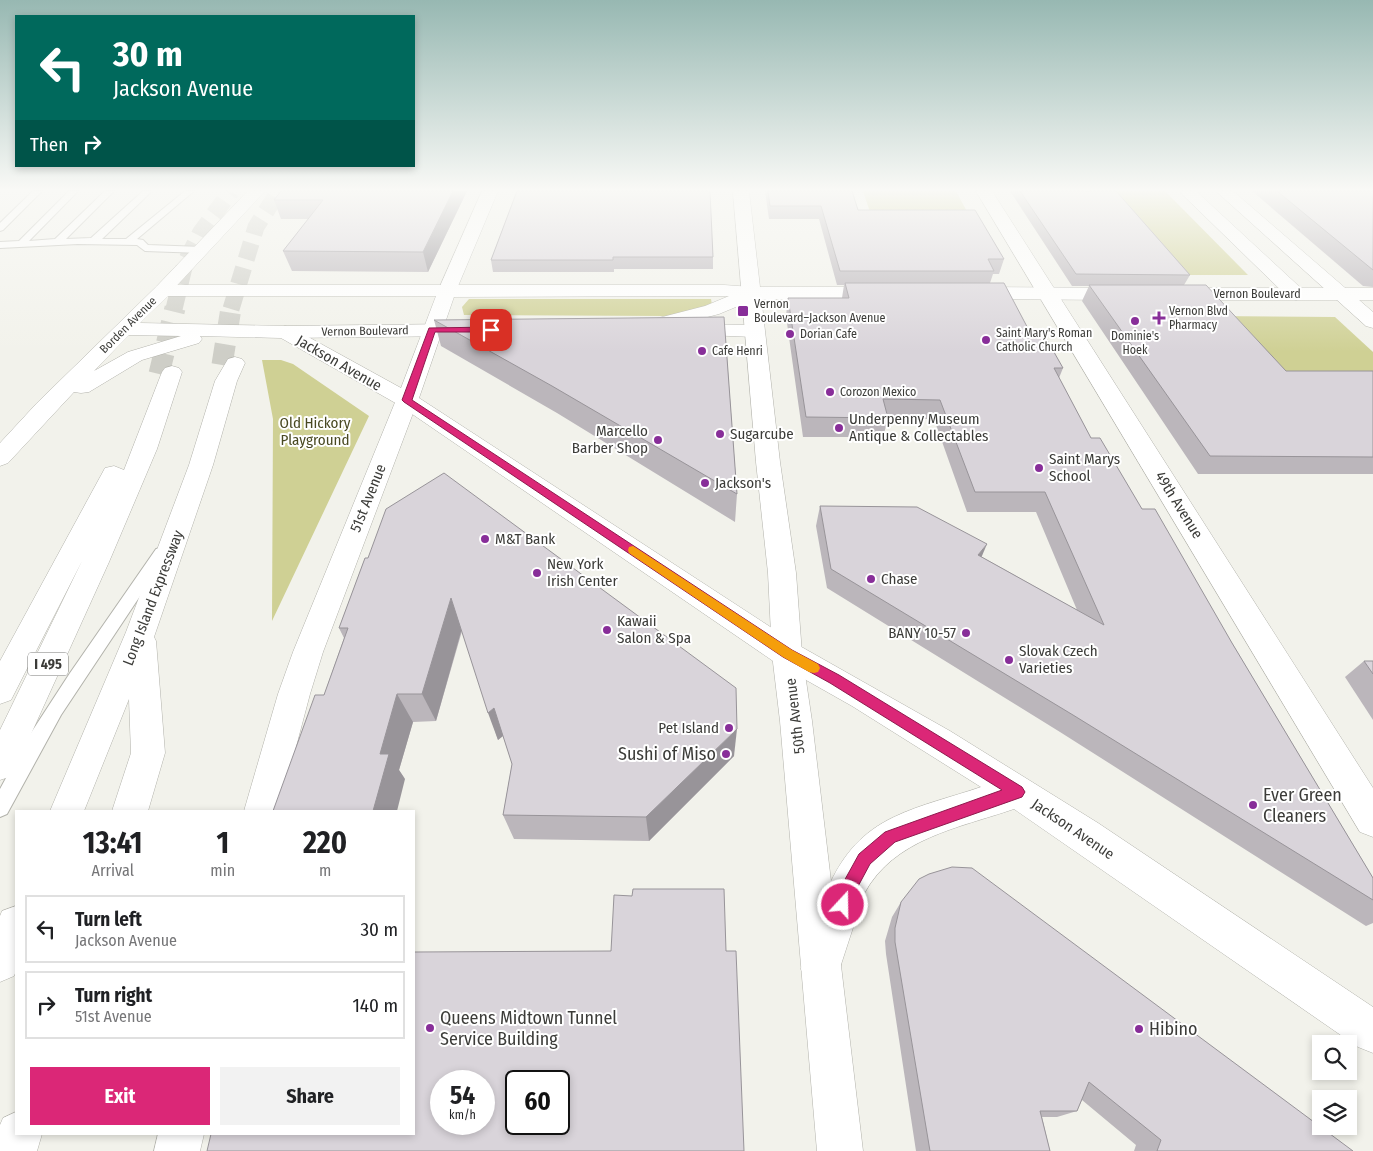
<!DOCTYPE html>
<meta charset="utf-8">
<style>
body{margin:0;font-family:"Fira Sans Condensed",sans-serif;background:#f2f2f2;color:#202124;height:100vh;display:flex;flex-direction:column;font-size:19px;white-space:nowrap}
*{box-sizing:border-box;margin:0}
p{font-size:16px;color:#757577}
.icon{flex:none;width:28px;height:28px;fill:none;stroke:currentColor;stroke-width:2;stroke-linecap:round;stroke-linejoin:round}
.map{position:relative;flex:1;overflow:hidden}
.sheet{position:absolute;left:15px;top:810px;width:400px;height:325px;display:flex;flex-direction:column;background:#fff;border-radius:0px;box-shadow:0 2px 8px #0003}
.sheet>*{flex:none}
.top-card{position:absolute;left:15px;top:15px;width:400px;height:152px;border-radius:0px;box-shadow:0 2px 8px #0003;background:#00695c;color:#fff;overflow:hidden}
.fabs{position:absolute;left:1312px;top:1035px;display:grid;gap:10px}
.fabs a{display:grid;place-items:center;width:45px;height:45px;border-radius:0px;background:#fff;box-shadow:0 2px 8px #0003;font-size:25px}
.speed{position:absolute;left:430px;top:1070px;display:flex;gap:10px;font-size:25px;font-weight:700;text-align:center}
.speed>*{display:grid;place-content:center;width:65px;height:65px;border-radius:50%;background:#fff;box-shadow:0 2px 8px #0003;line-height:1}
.speed small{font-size:12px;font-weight:400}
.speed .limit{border:2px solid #111;border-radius:8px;background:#fff;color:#111}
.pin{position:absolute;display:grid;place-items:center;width:42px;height:42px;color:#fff;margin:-21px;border-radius:10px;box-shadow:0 2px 8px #0006}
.me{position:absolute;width:55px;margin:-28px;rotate:21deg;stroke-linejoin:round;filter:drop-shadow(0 0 4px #0008)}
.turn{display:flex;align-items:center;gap:18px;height:105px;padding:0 15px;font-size:22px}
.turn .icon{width:65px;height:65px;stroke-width:2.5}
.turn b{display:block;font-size:35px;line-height:42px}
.then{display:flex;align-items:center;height:48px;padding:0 15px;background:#0003;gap:10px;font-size:19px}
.eta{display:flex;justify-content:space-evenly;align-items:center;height:85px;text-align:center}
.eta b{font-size:30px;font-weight:700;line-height:35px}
.action{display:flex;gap:10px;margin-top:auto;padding:10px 15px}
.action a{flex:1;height:58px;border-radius:0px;background:#db2777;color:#fff;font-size:20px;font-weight:700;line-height:58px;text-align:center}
.action a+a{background:#f2f2f2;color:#202124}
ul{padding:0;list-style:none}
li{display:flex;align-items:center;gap:15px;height:68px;margin:0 10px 8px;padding:0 5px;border:2px solid #e0e0e0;border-radius:0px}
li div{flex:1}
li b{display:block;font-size:19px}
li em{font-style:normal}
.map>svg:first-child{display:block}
.green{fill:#cfd094}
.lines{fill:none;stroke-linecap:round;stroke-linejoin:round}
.motorway-tunnel-far1{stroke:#cecec7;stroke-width:17;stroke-dasharray:17 9;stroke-linecap:butt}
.motorway-tunnel{stroke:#cecec7;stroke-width:21;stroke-dasharray:21 11;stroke-linecap:butt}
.service-casing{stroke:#b2b2ab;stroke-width:2}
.minor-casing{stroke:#b2b2ab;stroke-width:1}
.tertiary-casing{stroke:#b2b2ab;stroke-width:1}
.secondary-casing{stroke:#b2b2ab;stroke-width:1}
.primary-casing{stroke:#b2b2ab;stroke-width:1}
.motorway-casing{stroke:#b2b2ab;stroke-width:1}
.service{fill:#fff;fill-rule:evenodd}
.minor{fill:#fff;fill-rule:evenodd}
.tertiary{fill:#fff;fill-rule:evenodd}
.secondary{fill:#fff;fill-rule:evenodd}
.primary{fill:#fff;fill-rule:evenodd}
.motorway{fill:#fff;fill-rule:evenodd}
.wall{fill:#bbb6bb}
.shaded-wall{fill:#989499}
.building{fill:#d9d4da;stroke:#989499;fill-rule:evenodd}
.route{fill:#db2777;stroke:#8e194d}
.slow{fill:#f59e0b}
.poi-dot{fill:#882e99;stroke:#fff;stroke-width:2}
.labels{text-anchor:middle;stroke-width:4;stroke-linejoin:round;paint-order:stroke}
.far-street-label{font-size:12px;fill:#3c3c39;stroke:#fff}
.far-poi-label{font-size:12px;fill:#3c3c39;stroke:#fff;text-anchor:start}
.shield{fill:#fff;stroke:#767674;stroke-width:1}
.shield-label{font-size:14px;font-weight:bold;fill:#3c3c39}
.street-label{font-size:15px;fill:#3c3c39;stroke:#fff}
.poi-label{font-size:15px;fill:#3c3c39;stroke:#fff;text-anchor:start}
.park-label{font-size:15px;fill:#494922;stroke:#fff}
.near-poi-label{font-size:18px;fill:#3c3c39;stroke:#fff;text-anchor:start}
</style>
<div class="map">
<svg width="1373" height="1151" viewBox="0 0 1373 1151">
<rect width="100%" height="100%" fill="#f2f2eb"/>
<g class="green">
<polygon points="863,191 956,191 972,221 873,221"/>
<polygon points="1104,191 1165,191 1248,275 1179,275"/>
<polygon points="469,299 711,299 712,305 667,316 464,315 462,307"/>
<polygon points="1211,316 1335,317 1373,352 1373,388 1272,387"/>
<polygon points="262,360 281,360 293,364 369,416 272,621 273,419"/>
</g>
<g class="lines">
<g class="motorway-tunnel-far1">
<polyline points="174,309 185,263 201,232 231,191"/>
<polyline points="231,309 256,227 279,191"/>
</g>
<g class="motorway-tunnel">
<polyline points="222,365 231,308"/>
<polyline points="159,374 175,308"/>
</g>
<defs>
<g id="service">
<polygon points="33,191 42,191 3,230 0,231 0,223"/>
<polygon points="69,191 78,191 29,241 55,239 105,191 114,191 66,239 91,238 143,191 152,191 102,239 126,239 185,191 194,191 137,239 143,240 148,245 202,247 207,250 202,253 145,251 137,245 78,244 0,248 0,242 19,241"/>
<polygon points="161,548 166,549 168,553 166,557 61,715 7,814 0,817 0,789 29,736 70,673 156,549"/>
</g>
<g id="minor">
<polygon points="248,191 265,191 169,294 163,295 157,294 154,290 157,286"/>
<polygon points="482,191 498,191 456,291 453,295 447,297 441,295 438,291"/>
<polygon points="733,191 749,191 780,462 796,573 802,654 798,663 787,666 776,663 772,654 768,573 756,462"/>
<polygon points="976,191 992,191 1373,788 1373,837 1360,832"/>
<polygon points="1179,191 1196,191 1303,290 1305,294 1303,298 1296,300 1289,298"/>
<polygon points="1216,191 1233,191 1373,312 1373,328 1366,326"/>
<polygon points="407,393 415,395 418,400 323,652 310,694 279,811 244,811 278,694 293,652 396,400 399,395"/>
<polygon points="158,1134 204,1134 200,1151 154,1151"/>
</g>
<polygon id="tertiary" points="787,642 798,645 802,654 812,721 863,1151 817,1151 780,721 772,654 776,645"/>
<g id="secondary">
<polygon points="447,285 724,285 752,287 880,287 887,289 889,293 887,297 880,299 755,299 719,314 646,333 639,331 636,327 639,323 705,306 729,296 447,297 441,295 438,291 441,287"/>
<polygon points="973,287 1123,288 1130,290 1132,294 1130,298 1123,300 973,299 966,297 964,293 966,289"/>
<polygon points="1178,288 1373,288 1373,300 1178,300 1171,298 1169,294 1171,290"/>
<polygon points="461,324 468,326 471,330 468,334 461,336 285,338 278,336 275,332 278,328 285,326"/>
<polygon points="689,324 754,325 761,327 764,331 761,335 754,337 682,334 679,330 682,326"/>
</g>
<path id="primary" d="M163,285H447L453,287L456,291L419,398L798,645L950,731L1098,823L1373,1007V1053L1358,1047L1014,809C959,828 894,838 864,894L835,983L821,989L807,983L801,969C821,908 830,847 894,817C921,804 952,797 981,787L852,706L776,663L399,405L281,338L200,336L202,339L199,343L142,360L89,392L81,393L74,392L8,463L0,466V443L37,403L157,286ZM168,296H436L401,388L292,328L285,326L140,323ZM129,335L181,336L128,352L94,371Z"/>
<g id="motorway">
<polygon points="235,357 242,359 245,363 237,381 213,465 154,637 156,641 165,753 148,811 112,811 131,753 129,699 84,811 50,811 126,632 189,465 215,381 228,359"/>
<polygon points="172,366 179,368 182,372 157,449 109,562 12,776 0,780 0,730 82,561 11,700 0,704 0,661 105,468 114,466 124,470 162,372 165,368"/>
<polygon points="16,906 16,971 14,976 0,982 0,916 2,911"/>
<polygon points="16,1112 16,1134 42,1134 37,1151 0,1151 0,1125 3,1118"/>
</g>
</defs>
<use href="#service" class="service-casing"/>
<use href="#minor" class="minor-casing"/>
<use href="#tertiary" class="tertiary-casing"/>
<use href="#secondary" class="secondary-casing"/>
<use href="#primary" class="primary-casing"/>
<use href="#motorway" class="motorway-casing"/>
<use href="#service" class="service"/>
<use href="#minor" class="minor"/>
<use href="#tertiary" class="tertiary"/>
<use href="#secondary" class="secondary"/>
<use href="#primary" class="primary"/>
<use href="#motorway" class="motorway"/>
</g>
<g class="wall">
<polygon points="281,191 467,191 428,272 292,271 283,251 309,219 281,219 274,200"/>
<polygon points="517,191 713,257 713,269 614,269 614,272 493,272 491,260"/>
<polygon points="765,191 852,191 858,210 1004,259 999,274 993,274 990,283 1033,338 1063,368 1059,378 1091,438 1142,509 1232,643 1373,878 1373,923 1366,926 1060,732 827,588 816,526 820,506 982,557 1077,610 1036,512 967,512 934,419 888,419 883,437 803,437 786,316 788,298 842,298 844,285 837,285 819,219 769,219"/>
<polygon points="1010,191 1116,191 1190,275 1184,285 1286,371 1373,371 1373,474 1198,474 1082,301 1089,286 1072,286"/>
<polygon points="1252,191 1373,191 1373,287 1363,286"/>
<polygon points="724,317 737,494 735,522 557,413 441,346 434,320"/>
<polygon points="365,558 734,756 649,841 514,839 503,815 512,764 503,736 498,740 462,631 436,721 413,722 399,770 405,779 324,695 344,638 339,628"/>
<polygon points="1364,661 1373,661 1373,720 1345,677"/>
<polygon points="901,902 1353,1151 1134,1151 1136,1145 1082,1100 1077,1111 1057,1117 1042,1117 1050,1151 916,1151 886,954 885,941 892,917"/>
</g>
<g class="shaded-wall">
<polygon points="453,191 467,191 428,272 423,252"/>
<polygon points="987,544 979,563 978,555"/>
<polygon points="451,598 462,628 436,721 422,694"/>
<polygon points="397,694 413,722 399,770 405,779 397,811 373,811 380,754"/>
<polygon points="494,708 504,735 498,740 488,713"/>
<polygon points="737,729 734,756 649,841 646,817"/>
</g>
<g class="building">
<polygon points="281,191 453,191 423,252 283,251 323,200 274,200"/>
<polygon points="517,191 710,191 713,257 613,257 613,260 491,260"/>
<polygon points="768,191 852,191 858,210 975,210 1004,259 988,259 994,271 840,271 821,206 770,206"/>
<polygon points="1020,191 1086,191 1086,192 1090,191 1116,191 1190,275 1076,274"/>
<polygon points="1277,191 1373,191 1373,270"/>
<polygon points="845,283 1004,283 1033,338 1046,338 1063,368 1054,368 1091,438 1100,438 1142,509 1155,509 1232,643 1373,878 1373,900 1073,715 831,569 820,506 917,507 987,544 978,555 1104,625 1045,492 975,492 940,400 883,399 888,418 806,417 788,298 849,298"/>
<polygon points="1089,285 1206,285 1286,371 1373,371 1373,457 1210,456"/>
<polygon points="724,317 737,494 552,386 434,320"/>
<polygon points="444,473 736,688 737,729 646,817 503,815 512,764 494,708 488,713 451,598 422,694 397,694 380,754 389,754 373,811 273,811 315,695 324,695 348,628 339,628 365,558 368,558 386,509"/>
<polygon points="1364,661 1373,661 1373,674"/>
<polygon points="952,867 972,868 1353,1151 1157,1151 1161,1140 1089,1082 1077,1111 1040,1111 1050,1151 930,1151 895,942 895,928 901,902 919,879 929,874"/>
<path d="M633,889H724L726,951H736L744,1151H207L211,1134H414V952L611,951L614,895L632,896ZM441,1081H484V1124H441ZM516,1081H559V1124H516Z"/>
</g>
<linearGradient id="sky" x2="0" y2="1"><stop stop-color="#97b8b2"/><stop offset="0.54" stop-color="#f9f9f6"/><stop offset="1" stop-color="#f9f9f6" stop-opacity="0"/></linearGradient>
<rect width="1373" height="352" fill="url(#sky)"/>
<polygon class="route" points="491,327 495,330 494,332 435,332 412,400 792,650 839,675 1022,787 1025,792 1022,797 895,842 870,864 855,892 848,910 843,913 837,910 835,905 843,883 859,854 885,832 1002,790 830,683 783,657 404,402 402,400 429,328"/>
<polygon class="slow" points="633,546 792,650 818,664 820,668 818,672 814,673 809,672 783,657 629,553 628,550 629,547"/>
<g class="poi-dot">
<rect x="737" y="305" width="12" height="12" rx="2.5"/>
<path d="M1156.5 310.5h5v5h5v5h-5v5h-5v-5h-5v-5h5z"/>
<circle cx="1135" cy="321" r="5"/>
<circle cx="790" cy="334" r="5"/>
<circle cx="986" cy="340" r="5"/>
<circle cx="702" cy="351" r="5"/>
<circle cx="830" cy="392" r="5"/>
<circle cx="839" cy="428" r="5"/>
<circle cx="720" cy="434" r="5"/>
<circle cx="658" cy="440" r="5"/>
<circle cx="1039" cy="468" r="5"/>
<circle cx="705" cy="483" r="5"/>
<circle cx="485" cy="539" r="5"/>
<circle cx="537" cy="573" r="5"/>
<circle cx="871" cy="579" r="5"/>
<circle cx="607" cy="630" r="5"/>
<circle cx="966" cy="633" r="5"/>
<circle cx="1009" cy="660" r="5"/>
<circle cx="729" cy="728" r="5"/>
<circle cx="726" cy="754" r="5"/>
<circle cx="1253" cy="805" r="5"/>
<circle cx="430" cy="1028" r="5"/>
<circle cx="1139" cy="1029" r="5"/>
</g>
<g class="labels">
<g class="far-street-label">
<text x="1257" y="298">Vernon Boulevard</text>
<text transform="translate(128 325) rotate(-45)" y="4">Borden Avenue</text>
<text transform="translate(365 331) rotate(-1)" y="4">Vernon Boulevard</text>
</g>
<g class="far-poi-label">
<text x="754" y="308">Vernon<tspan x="754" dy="14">Boulevard–Jackson Avenue</tspan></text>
<text x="1169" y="315">Vernon Blvd<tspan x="1169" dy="14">Pharmacy</tspan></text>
<text x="996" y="337">Saint Mary's Roman<tspan x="996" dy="14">Catholic Church</tspan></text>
<text x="800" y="338">Dorian Cafe</text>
<text x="1135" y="340" text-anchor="middle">Dominie's<tspan x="1135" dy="14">Hoek</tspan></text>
<text x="712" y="355">Cafe Henri</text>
<text x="840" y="396">Corozon Mexico</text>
</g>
<rect class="shield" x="28" y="652.5" width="40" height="23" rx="4"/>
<g class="shield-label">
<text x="48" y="669">I 495</text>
</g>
<g class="street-label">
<text transform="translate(339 363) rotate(30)" y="5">Jackson Avenue</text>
<text transform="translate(368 498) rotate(-68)" y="5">51st Avenue</text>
<text transform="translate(1179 505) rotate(58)" y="5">49th Avenue</text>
<text transform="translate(153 598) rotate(-69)" y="5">Long Island Expressway</text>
<text transform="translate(795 716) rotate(-97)" y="5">50th Avenue</text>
<text transform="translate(1073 829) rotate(34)" y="5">Jackson Avenue</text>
</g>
<g class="poi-label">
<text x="849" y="424">Underpenny Museum<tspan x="849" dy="17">Antique &amp; Collectables</tspan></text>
<text x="648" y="436" text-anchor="end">Marcello<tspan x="648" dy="17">Barber Shop</tspan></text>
<text x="730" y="439">Sugarcube</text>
<text x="1049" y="464">Saint Marys<tspan x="1049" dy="17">School</tspan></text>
<text x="715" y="488">Jackson's</text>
<text x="495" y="544">M&amp;T Bank</text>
<text x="547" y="569">New York<tspan x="547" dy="17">Irish Center</tspan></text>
<text x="881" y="584">Chase</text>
<text x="617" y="626">Kawaii<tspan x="617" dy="17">Salon &amp; Spa</tspan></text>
<text x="956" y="638" text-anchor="end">BANY 10-57</text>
<text x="1019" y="656">Slovak Czech<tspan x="1019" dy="17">Varieties</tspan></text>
<text x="719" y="733" text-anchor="end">Pet Island</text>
</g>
<g class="park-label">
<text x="315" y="428">Old Hickory<tspan x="315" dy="17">Playground</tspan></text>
</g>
<g class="near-poi-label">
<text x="716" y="760" text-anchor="end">Sushi of Miso</text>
<text x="1263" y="801">Ever Green<tspan x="1263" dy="21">Cleaners</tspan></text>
<text x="440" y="1024">Queens Midtown Tunnel<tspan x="440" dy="21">Service Building</tspan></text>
<text x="1149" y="1035">Hibino</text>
</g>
</g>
</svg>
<div class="fabs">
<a><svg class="icon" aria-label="search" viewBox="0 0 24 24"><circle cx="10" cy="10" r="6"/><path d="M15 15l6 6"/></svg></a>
<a><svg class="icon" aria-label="layers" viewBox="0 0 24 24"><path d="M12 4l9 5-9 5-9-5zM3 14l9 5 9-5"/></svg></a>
</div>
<div class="speed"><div>54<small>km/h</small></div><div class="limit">60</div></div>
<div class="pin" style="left:491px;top:330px;background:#d93025"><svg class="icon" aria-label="arrive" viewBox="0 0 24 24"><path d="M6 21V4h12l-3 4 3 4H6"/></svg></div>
<svg class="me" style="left:843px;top:905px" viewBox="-20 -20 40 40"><circle r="17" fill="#db2777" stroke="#fff" stroke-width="3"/><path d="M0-11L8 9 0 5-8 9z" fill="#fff"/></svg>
<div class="top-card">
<div class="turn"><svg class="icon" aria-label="left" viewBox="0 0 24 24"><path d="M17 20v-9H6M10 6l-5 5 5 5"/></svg><div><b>30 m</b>Jackson Avenue</div></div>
<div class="then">Then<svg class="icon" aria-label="right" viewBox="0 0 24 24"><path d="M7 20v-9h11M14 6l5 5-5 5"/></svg></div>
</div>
<section class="sheet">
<div class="eta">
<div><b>13:41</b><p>Arrival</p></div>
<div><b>1</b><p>min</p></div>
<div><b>220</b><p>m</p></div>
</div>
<ul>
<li><svg class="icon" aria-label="left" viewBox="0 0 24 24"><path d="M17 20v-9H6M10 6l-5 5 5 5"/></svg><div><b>Turn left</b><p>Jackson Avenue</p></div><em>30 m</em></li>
<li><svg class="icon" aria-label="right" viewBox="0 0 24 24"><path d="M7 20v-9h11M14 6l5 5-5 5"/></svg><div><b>Turn right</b><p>51st Avenue</p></div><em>140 m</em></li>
</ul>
<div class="action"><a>Exit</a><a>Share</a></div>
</section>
</div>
